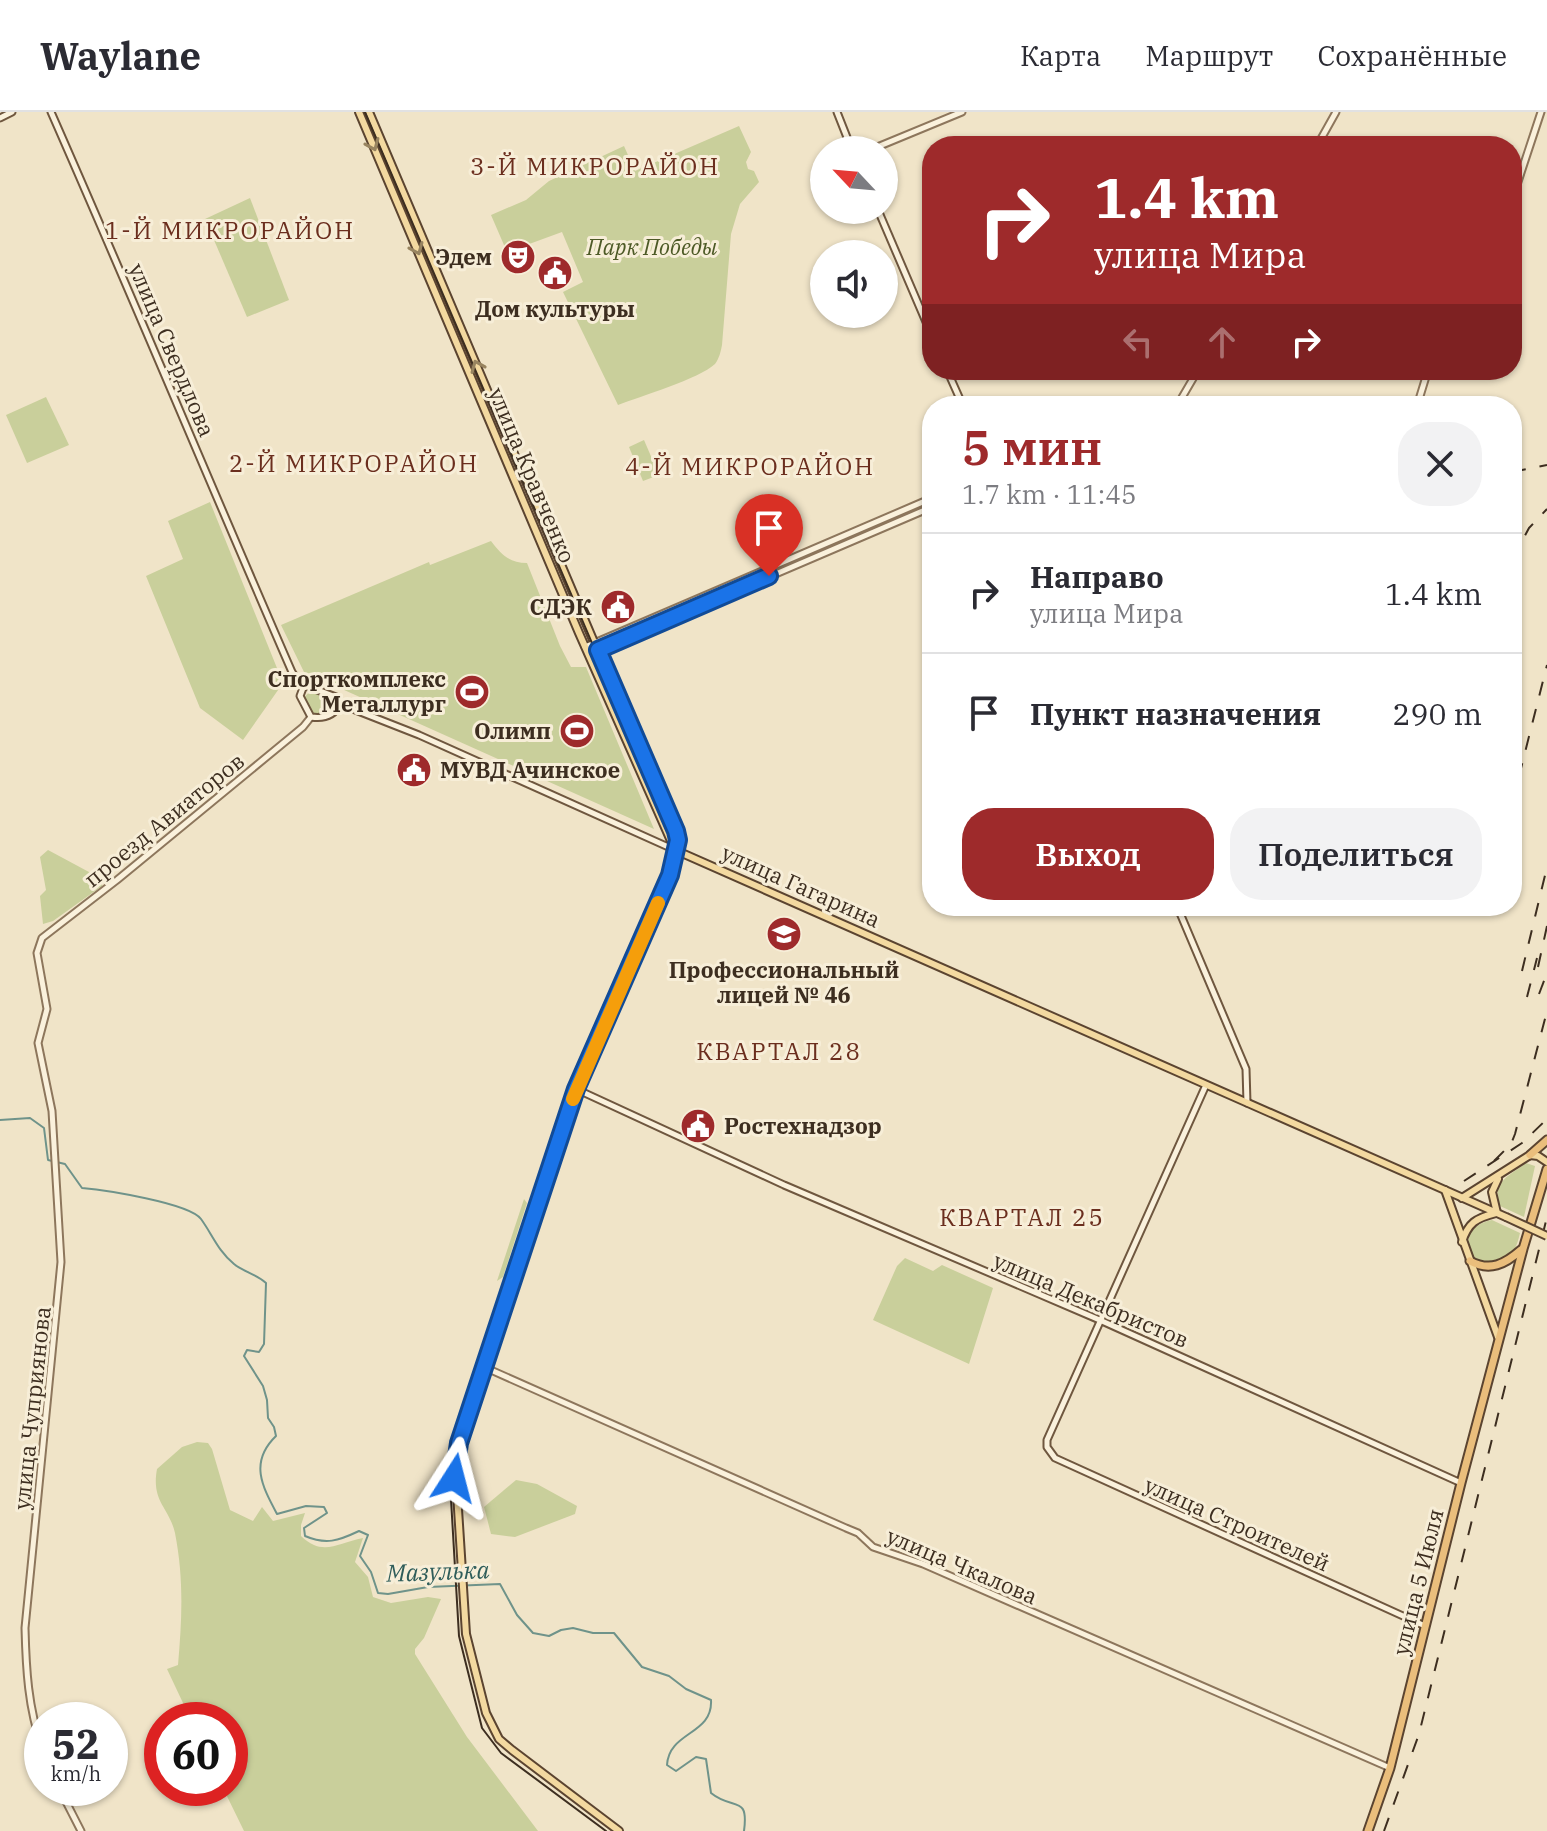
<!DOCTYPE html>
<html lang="ru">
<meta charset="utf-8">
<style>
body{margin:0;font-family:"IBM Plex Serif",serif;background:#f2f2f3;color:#2b2b33;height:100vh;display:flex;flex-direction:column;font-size:30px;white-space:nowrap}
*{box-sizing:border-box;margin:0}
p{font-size:26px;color:#7c7c81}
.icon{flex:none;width:44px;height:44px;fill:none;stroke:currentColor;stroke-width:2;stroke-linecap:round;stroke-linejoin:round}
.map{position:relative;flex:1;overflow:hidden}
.side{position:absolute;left:922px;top:284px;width:600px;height:520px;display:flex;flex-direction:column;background:#fff;border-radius:32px;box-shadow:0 2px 6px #0004}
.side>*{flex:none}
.hud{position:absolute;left:922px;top:24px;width:600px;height:244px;border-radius:32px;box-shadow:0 2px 6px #0004;background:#9e2a2b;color:#fff;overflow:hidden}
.needle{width:52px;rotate:296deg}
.tools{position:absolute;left:810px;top:24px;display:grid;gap:16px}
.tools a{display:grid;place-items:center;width:88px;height:88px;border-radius:50%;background:#fff;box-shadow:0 2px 6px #0004;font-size:40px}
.speed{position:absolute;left:24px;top:1590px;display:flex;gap:16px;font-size:40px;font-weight:700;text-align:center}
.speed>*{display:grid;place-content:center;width:104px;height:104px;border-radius:50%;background:#fff;box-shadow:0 2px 6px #0004;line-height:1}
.speed small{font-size:20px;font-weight:400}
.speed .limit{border:12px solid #d22;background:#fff;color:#111}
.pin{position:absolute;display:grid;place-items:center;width:68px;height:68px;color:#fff;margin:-82px -34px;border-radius:50% 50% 50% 0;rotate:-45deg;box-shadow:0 0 8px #0007}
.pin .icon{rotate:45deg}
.me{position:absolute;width:88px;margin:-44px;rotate:9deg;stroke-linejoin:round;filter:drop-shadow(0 0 6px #0008)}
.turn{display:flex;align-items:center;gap:28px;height:168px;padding:0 40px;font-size:36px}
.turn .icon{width:104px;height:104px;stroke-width:2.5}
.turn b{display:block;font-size:56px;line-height:68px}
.lanes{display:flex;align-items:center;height:76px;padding:0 40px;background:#0003;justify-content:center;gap:40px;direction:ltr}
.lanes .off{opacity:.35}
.round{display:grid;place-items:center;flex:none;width:84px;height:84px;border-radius:32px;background:#f2f2f3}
.summary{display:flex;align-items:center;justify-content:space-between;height:136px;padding:0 40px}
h1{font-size:48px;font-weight:600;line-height:60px;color:#9e2a2b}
.cta{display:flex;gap:16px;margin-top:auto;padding:16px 40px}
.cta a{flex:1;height:92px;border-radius:32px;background:#9e2a2b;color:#fff;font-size:32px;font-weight:600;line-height:92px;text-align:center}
.cta a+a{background:#f2f2f3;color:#2b2b33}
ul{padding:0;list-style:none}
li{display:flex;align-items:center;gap:24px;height:120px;padding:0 40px;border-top:2px solid #e1e1e2}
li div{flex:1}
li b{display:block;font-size:30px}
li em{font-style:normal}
header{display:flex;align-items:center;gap:48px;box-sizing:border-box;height:112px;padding:0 40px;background:#fff;border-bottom:2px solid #e1e1e2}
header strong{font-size:38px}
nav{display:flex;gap:44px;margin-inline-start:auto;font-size:28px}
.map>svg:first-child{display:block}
.green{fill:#c9cf9b}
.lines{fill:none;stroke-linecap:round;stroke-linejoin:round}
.stream{stroke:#6f938a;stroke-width:2}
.tertiary-casing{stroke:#8d765c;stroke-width:9}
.secondary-casing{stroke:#6f573f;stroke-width:9}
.primary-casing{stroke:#5b4430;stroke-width:10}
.trunk-casing{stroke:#5b4430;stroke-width:11}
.tertiary{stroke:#faf1dc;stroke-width:5}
.secondary{stroke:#faf1dc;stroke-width:5}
.primary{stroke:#f3d9a0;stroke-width:6}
.trunk{stroke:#eabe7c;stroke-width:7}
.tram{stroke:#3d2e20;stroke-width:2}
.rail{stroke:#3d2e20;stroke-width:2;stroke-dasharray:14 14;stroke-linecap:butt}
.primary-bridge-casing{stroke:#5b4430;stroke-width:10;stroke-linecap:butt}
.primary-bridge{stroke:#f3d9a0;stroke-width:6}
.oneway{stroke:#988460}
.route-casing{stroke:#114b97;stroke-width:20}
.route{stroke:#1a73e8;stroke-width:14}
.slow{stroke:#f59e0b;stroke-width:14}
.labels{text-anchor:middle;stroke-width:6;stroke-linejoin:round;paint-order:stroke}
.park-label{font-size:22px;font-style:italic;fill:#4d5a26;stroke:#f7eed8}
.poi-label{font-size:22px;font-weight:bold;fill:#3d2e20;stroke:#f7eed8;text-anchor:end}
.street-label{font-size:22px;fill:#3d2e20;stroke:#f7eed8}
.neighbourhood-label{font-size:24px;letter-spacing:2px;fill:#6b2e1e;stroke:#f7eed8}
.water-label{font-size:24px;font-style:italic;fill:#2f5d5a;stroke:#f7eed8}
</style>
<header>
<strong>Waylane</strong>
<nav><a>Карта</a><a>Маршрут</a><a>Сохранённые</a></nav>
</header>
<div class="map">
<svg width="1547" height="1719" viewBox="0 0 1547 1719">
<rect width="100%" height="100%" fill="#f0e4c8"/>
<g class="green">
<path d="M739,14L751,40L746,50L748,57L754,59L759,70L740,92L731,122L722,233C721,239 719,247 715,252C699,267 641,284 618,293L563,180L583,170L562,120L507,140L491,103L526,88L549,69L624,34L635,59Z"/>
<polygon points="250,86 289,188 247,205 205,107"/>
<polygon points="46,285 69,333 27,351 6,303"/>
<polygon points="644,328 659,363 643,369 629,335"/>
<polygon points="210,390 283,571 243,628 200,596 146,464 183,447 168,409"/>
<path d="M491,429C501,442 509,451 527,451L560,534L571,555H586L654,717L304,560L281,513L429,450L430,453Z"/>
<polygon points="312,578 332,588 334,594 331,601 312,602 303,586"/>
<polygon points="48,738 102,767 102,774 53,809 43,812 40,784 46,778 40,745"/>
<path d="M1526,1051L1535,1054L1524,1105L1500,1094C1491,1070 1509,1064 1526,1051Z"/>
<polygon points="524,1087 527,1091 503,1165 497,1169"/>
<path d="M1492,1108L1520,1121C1514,1146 1508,1149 1482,1152L1471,1144C1463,1125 1472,1112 1492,1108Z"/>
<polygon points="905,1146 933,1159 942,1153 993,1176 969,1252 873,1208 897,1154"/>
<path d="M197,1330L208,1331L212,1337L230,1398L253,1409L262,1395L273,1409L305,1401L301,1413V1424C323,1445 337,1431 363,1426L355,1450L368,1465L373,1485L391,1491L428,1485L441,1487L424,1526L415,1537V1542L467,1625L538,1719H244L223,1676H230V1608H191L167,1557L178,1553C182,1507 184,1467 175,1421C169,1395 151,1390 157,1357L182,1335Z"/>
<polygon points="516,1368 537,1372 577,1394 575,1402 515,1425 491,1422 484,1395"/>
</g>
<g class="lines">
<path class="stream" d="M0,1008L30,1006L44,1016L48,1048L65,1052L82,1076C105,1078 189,1091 201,1107C212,1122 218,1139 234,1152C244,1160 256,1162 266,1171L264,1232L259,1240L247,1238L244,1244L263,1274L267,1288L268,1306L274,1315L276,1324C249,1350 262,1374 277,1402L306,1394L324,1395L327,1401L304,1416L305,1424C326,1433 338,1429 359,1419L368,1423L360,1444L371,1460L378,1481L388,1482L428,1475L500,1472L517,1503L533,1521L549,1524L561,1518L573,1516L593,1521H614L642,1555L669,1564L686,1577L711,1588C713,1623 669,1619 667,1653L676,1659L696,1645L706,1647L711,1681C733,1699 749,1682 744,1719"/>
<defs>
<g id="tertiary">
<polyline points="1317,34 1336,0"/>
<polyline points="870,38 962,0"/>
<polyline points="1512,88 1541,0"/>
<polyline points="1177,294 1198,258"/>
<polyline points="1417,294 1428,258"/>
<polyline points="585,535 932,386"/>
<polyline points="589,542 932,395"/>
<polyline points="484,1255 846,1416 858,1421 873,1435 923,1452 1390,1656"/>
<path d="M42,1635C28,1596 26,1556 25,1516L61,1150L52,999L38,931L47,897L37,841L42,826L117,768L303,615L311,605"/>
<polyline points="59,1676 81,1719"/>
</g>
<g id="secondary">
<path d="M51,0C133,186 211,374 292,560L303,576"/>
<polyline points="837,0 852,38"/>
<polyline points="0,6 12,0"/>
<polyline points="878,98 932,224"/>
<polyline points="947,258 963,294"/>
<path d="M307,574L336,585L340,592C334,604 324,607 311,605L300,584L303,576Z"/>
<polyline points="340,592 419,623 675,738"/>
<polyline points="1177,794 1246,957 1247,991"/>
<polyline points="1206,973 1047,1328 1047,1335 1055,1346 1425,1514"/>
<polyline points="576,977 784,1073 1102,1209 1461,1371"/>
</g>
<g id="primary">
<polyline points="359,0 579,521 675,738"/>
<polyline points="369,0 678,728 670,763 576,977 459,1331 455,1350 466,1522 486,1601 499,1627 512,1638 619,1719"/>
<polyline points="675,738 1506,1105"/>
<polyline points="1445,1078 1498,1225"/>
<polyline points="1462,1086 1530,1043 1538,1044 1547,1050"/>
<polyline points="1497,1101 1492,1080 1498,1067"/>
<path d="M1462,1130C1468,1111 1476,1106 1496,1101"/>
</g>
<g id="trunk">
<polyline points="1530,1043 1547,1028"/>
<path d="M1470,1149C1490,1160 1505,1152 1521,1138"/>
<polyline points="1368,1719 1390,1656 1461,1371 1523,1137 1547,1057"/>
</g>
</defs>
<use href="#tertiary" class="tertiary-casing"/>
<use href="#secondary" class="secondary-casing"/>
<use href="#primary" class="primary-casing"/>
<use href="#trunk" class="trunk-casing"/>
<use href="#tertiary" class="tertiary"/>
<use href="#secondary" class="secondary"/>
<use href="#primary" class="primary"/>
<use href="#trunk" class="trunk"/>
<polyline class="tram" points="365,0 674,723 671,744 571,973 454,1327 449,1353 459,1524 482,1616 501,1641 606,1719"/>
<g class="rail">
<polyline points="1512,360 1547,353"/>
<polyline points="1512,448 1529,416 1547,397"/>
<polyline points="1512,692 1547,553"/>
<polyline points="1538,855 1547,814"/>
<polyline points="1522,859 1547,755"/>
<polyline points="1539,882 1547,861"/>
<polyline points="1527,885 1537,846"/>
<polyline points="1494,1049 1511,1032 1515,1022 1547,899"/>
<polyline points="1464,1069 1522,1031 1547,1007"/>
<polyline points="1384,1719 1419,1622 1547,1105"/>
</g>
<defs>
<polyline id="primary-bridge" points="1506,1105 1547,1124"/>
</defs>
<use href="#primary-bridge" class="primary-bridge-casing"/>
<use href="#primary-bridge" class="primary-bridge"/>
</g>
<defs><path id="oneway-chevron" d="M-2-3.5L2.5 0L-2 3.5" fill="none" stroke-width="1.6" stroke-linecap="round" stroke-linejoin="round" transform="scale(2)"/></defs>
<g class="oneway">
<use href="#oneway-chevron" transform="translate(373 33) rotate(67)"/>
<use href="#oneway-chevron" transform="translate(417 137) rotate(67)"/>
<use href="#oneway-chevron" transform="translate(477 254) rotate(-113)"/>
</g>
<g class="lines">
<defs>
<polyline id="route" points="454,1366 459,1331 576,977 670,763 678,728 676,719 598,538 769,464"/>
</defs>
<use href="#route" class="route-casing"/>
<use href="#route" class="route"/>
<polyline class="slow" points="573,987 658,791"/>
</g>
<defs>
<symbol id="theatre-disc" viewBox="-11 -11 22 22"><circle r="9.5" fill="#9e2a2b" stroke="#f7eed8"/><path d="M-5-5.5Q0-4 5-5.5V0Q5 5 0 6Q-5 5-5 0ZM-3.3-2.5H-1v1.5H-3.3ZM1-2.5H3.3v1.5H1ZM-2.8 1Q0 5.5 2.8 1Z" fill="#fff"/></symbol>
<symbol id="civic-disc" viewBox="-11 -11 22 22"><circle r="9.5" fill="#9e2a2b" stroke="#f7eed8"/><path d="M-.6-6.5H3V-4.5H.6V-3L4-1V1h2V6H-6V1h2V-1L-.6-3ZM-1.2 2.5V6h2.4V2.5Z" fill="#fff"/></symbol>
<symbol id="stadium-disc" viewBox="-11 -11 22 22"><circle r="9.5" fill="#9e2a2b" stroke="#f7eed8"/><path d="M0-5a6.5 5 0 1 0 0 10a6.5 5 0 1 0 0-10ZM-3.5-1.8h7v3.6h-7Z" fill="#fff"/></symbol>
<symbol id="university-disc" viewBox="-11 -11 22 22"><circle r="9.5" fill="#9e2a2b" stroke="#f7eed8"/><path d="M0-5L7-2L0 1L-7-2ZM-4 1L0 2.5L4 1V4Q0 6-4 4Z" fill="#fff"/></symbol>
</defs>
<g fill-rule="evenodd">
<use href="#theatre-disc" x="498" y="125" width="40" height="40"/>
<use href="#civic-disc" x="535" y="141" width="40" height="40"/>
<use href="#civic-disc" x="598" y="475" width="40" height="40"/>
<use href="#stadium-disc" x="452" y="560" width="40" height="40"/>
<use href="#stadium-disc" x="557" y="599" width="40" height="40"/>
<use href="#civic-disc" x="394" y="638" width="40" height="40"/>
<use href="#university-disc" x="764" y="802" width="40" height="40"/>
<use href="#civic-disc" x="678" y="994" width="40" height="40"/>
</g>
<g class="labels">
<g class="park-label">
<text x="652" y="143">Парк Победы</text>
</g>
<g class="poi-label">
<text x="492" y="153">Эдем</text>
<text x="555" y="205" text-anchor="middle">Дом культуры</text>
<text x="592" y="503">СДЭК</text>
<text x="446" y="575">Спорткомплекс<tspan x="446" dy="25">Металлург</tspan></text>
<text x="551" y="627">Олимп</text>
<text x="440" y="666" text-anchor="start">МУВД Ачинское</text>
<text x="784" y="866" text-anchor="middle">Профессиональный<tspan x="784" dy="25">лицей № 46</tspan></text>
<text x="724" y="1022" text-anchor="start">Ростехнадзор</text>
</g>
<g class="street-label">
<text transform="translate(172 238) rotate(67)" y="8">улица Свердлова</text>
<text transform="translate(532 363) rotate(67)" y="8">улица Кравченко</text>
<text transform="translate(164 708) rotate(-39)" y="8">проезд Авиаторов</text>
<text transform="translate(801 774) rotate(24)" y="8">улица Гагарина</text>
<text transform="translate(1091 1188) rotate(23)" y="8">улица Декабристов</text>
<text transform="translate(32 1296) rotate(-84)" y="8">улица Чуприянова</text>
<text transform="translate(1237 1412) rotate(24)" y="8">улица Строителей</text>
<text transform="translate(962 1454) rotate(23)" y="8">улица Чкалова</text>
<text transform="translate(1418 1470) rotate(-76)" y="8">улица 5 Июля</text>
</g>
<g class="neighbourhood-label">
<text x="595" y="63">3-Й МИКРОРАЙОН</text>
<text x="230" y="127">1-Й МИКРОРАЙОН</text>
<text x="354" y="360">2-Й МИКРОРАЙОН</text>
<text x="750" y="363">4-Й МИКРОРАЙОН</text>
<text x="779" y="948">КВАРТАЛ 28</text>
<text x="1022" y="1114">КВАРТАЛ 25</text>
</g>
<g class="water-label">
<text transform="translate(438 1460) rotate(-2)" y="8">Мазулька</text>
</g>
</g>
</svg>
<div class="tools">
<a><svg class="needle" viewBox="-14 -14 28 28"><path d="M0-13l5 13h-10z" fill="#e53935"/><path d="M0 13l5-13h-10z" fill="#7c7c81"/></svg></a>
<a><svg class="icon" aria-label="sound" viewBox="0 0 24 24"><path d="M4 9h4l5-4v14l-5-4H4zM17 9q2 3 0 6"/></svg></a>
</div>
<div class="speed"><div>52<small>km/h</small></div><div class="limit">60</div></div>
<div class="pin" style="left:769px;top:464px;background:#d93025"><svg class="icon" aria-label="arrive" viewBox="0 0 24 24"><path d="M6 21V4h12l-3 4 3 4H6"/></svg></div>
<svg class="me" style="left:454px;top:1366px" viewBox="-20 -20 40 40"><path d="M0-17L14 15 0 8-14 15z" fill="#1a73e8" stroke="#fff" stroke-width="4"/></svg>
<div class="hud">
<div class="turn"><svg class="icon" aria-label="right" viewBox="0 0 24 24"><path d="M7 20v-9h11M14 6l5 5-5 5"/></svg><div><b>1.4 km</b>улица Мира</div></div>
<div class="lanes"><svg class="icon off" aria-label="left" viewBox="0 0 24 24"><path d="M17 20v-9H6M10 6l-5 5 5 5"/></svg><svg class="icon off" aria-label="ahead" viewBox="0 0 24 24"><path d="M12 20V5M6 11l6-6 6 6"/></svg><svg class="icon" aria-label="right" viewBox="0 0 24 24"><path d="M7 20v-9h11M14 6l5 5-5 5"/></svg></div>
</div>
<section class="side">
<div class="summary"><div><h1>5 мин</h1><p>1.7 km · 11:45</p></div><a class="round"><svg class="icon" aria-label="close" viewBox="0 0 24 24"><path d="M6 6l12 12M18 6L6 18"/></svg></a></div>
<ul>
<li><svg class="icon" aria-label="right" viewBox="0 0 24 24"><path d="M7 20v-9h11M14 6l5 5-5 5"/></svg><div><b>Направо</b><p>улица Мира</p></div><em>1.4 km</em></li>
<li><svg class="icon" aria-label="arrive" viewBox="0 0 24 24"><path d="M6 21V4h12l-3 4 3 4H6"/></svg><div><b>Пункт назначения</b></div><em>290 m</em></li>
</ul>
<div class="cta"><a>Выход</a><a>Поделиться</a></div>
</section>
</div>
